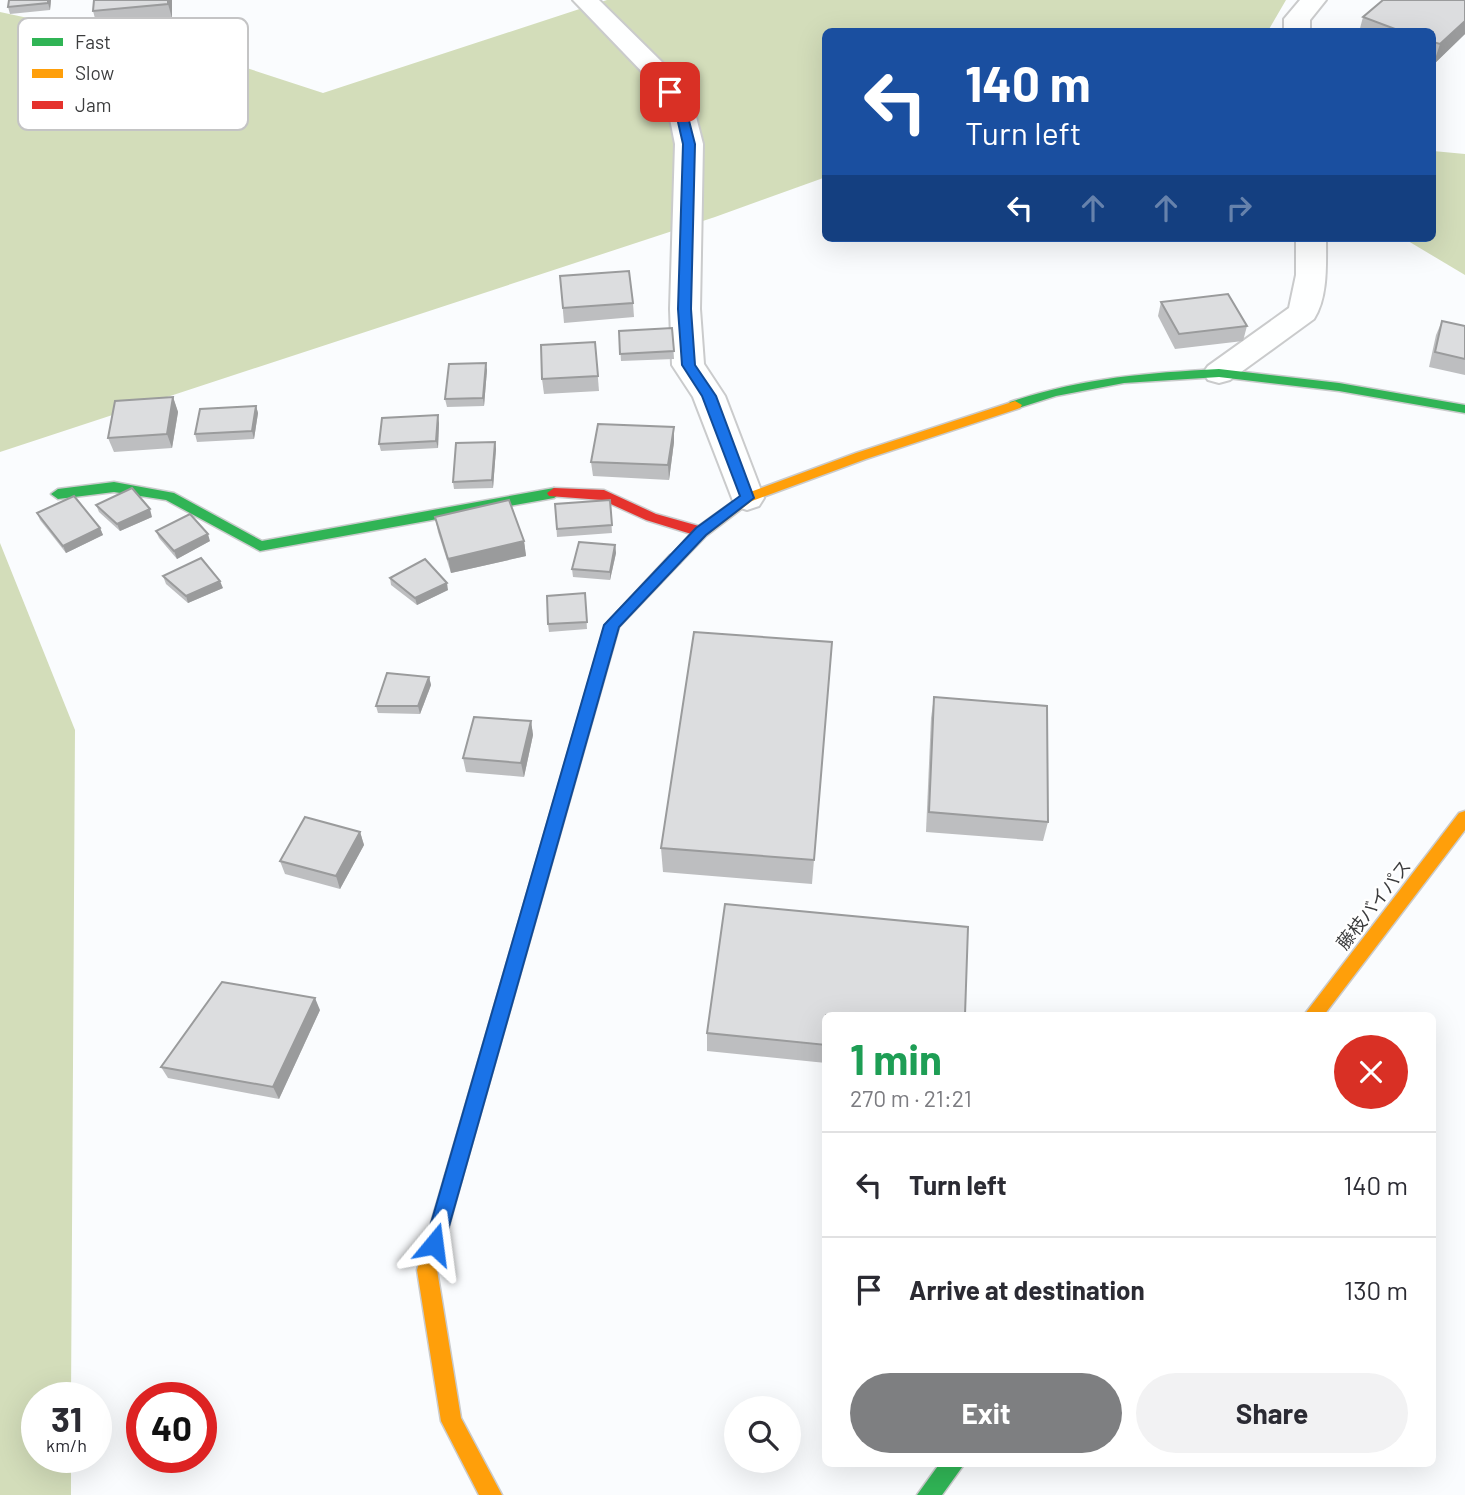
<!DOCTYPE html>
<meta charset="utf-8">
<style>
body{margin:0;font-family:Barlow,"Noto Sans JP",sans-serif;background:#f2f2f3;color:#2b2b33;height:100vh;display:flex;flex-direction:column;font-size:26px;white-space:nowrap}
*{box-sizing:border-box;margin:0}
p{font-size:23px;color:#7c7c81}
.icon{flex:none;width:38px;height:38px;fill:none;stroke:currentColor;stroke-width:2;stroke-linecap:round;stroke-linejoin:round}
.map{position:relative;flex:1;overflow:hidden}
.side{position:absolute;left:822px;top:1012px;width:614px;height:455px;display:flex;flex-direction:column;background:#fff;border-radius:10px;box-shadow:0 7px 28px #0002}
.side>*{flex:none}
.guide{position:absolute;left:822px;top:28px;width:614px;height:214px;border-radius:10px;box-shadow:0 7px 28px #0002;background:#1a4fa0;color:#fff;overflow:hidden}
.fabs{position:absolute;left:724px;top:1396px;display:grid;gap:14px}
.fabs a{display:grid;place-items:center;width:77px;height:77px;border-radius:50%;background:#fff;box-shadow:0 7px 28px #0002;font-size:35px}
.speed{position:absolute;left:21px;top:1382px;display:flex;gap:14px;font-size:35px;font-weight:700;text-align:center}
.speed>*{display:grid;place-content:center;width:91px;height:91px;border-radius:50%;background:#fff;box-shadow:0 7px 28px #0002;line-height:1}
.speed small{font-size:18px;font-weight:400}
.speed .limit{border:10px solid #d22;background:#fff;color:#111}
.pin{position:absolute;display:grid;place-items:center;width:60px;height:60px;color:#fff;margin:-30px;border-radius:14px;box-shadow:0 4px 10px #0006}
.me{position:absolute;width:77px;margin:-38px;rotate:16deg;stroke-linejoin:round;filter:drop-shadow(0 0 5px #0008)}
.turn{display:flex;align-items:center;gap:24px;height:147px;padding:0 28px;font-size:32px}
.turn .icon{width:91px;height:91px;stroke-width:2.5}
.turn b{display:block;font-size:49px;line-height:60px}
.lanes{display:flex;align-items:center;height:66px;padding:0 28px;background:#0003;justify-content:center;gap:35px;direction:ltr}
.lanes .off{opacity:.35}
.round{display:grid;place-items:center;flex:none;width:74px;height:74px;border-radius:37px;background:#f2f2f3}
.headline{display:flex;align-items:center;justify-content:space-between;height:119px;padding:0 28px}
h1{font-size:42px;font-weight:700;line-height:52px;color:#1e9e55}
.action{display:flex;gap:14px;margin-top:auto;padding:14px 28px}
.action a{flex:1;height:80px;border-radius:42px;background:#7e7f81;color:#fff;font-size:28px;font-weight:700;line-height:80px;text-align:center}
.action a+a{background:#f2f2f3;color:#2b2b33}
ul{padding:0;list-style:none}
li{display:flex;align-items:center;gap:21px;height:105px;padding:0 28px;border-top:2px solid #e1e1e2}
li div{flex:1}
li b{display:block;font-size:26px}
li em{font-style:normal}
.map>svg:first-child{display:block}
.forest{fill:#d3ddba}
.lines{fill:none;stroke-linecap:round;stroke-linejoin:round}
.street-casing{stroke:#cacbcc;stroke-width:4}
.fast-casing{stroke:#cacbcc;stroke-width:3}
.slow-casing{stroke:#cacbcc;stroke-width:3}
.jam-casing{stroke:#cacbcc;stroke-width:3}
.street{fill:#feffff;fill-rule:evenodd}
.fast{fill:#30b455;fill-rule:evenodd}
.slow{fill:#ff9f0a;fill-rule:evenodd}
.jam{fill:#e5322d;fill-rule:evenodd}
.wall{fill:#bdbec0}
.shaded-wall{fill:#9a9b9c}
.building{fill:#dcdddf;stroke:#9a9b9c;stroke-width:2}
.route{fill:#1a73e8;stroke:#114b97;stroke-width:2}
.labels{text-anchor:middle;stroke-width:5;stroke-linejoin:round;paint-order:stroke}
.street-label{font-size:18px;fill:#3b3c3d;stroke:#fff}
.key{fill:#fff;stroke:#c4c4c5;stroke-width:2}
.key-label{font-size:19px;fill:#3b3c3d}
</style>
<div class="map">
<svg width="1465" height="1495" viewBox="0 0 1465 1495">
<rect width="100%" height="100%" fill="#fafcfe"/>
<g class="forest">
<polygon points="607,0 1286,0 1268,31 826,32 826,177 715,217 0,452 0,12 219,59 323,93"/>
<polygon points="1433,151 1465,154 1465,275 1403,238 1433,238"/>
<polygon points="0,543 75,730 71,1398 37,1398 37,1458 71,1458 71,1495 0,1495"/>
</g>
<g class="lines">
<defs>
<g id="street">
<polygon points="573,0 599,0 668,68 694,109 703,144 700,309 704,364 725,396 764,498 759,506 747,510 735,506 693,397 672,365 670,309 675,144 668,109 649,79"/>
<polygon points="1300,0 1326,0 1310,20 1310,32 1284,32 1284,19"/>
<path d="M1296,238H1326C1326,264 1328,297 1314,319L1230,380L1219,383L1208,380L1203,373L1208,366L1289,308L1296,275Z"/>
</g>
<g id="fast">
<path d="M1219,369L1339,383L1465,405V413L1339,391L1219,377L1124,383L1056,396L1015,409L1008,405L1010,402C1082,378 1145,373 1219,369Z"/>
<polygon points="114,482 174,493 262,541 554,488 561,493 554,498 260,551 166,500 114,492 58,499 51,494 58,489"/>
<polygon points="675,554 682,559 680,563 619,627 462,1179 460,1185 453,1188 446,1185 444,1179 605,625 670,555"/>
<polygon points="940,1463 965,1463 942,1495 917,1495"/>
</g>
<g id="slow">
<polygon points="1015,401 1022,405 1020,408 866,459 752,501 706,536 680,563 675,564 668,559 696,528 742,495 856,453"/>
<polygon points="1465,811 1465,830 1324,1015 1304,1015 1459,813"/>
<polygon points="453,1170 460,1173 462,1179 437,1270 461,1418 502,1495 479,1495 441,1421 417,1270 444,1179 446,1173"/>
</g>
<polygon id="jam" points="554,488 604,490 656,514 706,528 708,532 701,537 646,520 602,500 549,496 547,493"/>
</defs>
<use href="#street" class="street-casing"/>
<use href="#fast" class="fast-casing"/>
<use href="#slow" class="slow-casing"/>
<use href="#jam" class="jam-casing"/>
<use href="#street" class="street"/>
<use href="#fast" class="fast"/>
<use href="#slow" class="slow"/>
<use href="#jam" class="jam"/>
</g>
<g class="wall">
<polygon points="51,0 50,10 10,14 8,7"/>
<polygon points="94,0 172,0 172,18 97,26 93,11"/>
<polygon points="1363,17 1465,34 1433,65 1433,32 1359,32"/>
<polygon points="560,276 633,303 634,317 564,323"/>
<polygon points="1161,302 1247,326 1243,341 1175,349 1158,316"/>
<polygon points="1442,321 1465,326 1465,375 1429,367 1436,335"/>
<polygon points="672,328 674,359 621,361 619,331"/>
<polygon points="595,342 599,391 544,394 542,379"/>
<polygon points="487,370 484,406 447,407 445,399"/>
<polygon points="173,397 178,412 172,448 114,452 108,438"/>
<polygon points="256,406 258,413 254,439 197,442 195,434"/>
<polygon points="439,423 438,448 381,451 379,444"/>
<polygon points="674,427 674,442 669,480 593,476 591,462"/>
<polygon points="495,442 496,449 493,488 454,489 453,482"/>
<polygon points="610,500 612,533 557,537 555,504"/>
<polygon points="96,505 152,517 120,531 99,512"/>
<polygon points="37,513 100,528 103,535 66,553 40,520"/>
<polygon points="435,517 524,541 526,556 451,573 438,532"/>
<polygon points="156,531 210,541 177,559 159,538"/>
<polygon points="615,545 616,553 610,580 573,577 572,569"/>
<polygon points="163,576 223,588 188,603 166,584"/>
<polygon points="390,578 448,590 417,605 391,585"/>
<polygon points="585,593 587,629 549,632 548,624"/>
<polygon points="832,642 812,884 663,872 661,848"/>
<polygon points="429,677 431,685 420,714 378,713 376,706"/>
<polygon points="934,697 1048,822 1043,841 926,832 931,718"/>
<polygon points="531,721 533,735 524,777 466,772 463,758"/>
<polygon points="360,832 364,845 340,889 285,874 280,861"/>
<polygon points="320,1010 279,1099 168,1078 161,1067"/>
<polygon points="826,1015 826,1063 707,1051 707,1033"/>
</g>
<g class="shaded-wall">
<polygon points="48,0 51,0 50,10 48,3"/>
<polygon points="168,0 172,0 172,18 168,4"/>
<polygon points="1465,21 1465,34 1433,65 1440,44"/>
<polygon points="486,363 487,370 484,406 483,398"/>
<polygon points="173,397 178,412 172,448 167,434"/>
<polygon points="256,406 258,413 254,439 252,431"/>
<polygon points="438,415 439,423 438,448 436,441"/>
<polygon points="674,427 674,442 669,480 668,465"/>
<polygon points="495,442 496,449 493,488 492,480"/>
<polygon points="150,509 152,517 120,531 117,524"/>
<polygon points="100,528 103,535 66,553 63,546"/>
<polygon points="208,534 210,541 177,559 174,551"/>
<polygon points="524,541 526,556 451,573 448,559"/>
<polygon points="615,545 616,553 610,580 610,572"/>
<polygon points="220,581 223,588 188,603 186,596"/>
<polygon points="447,583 448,590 417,605 415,598"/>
<polygon points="429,677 431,685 420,714 418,706"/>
<polygon points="531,721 533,735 524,777 521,763"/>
<polygon points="360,832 364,845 340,889 336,876"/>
<polygon points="315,998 320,1010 279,1099 273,1087"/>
</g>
<g class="building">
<polygon points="9,0 48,0 48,3 8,7"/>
<polygon points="94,0 168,0 168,4 93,11"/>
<polygon points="1383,0 1465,0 1465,21 1440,44 1433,42 1433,32 1403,32 1363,17"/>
<polygon points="629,271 633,303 563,308 560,276"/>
<polygon points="1228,294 1247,326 1179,334 1161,302"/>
<polygon points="1442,321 1465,326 1465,359 1435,352"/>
<polygon points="672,328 674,351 620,354 619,331"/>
<polygon points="595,342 598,376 542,379 541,345"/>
<polygon points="486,363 483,398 445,399 449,364"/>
<polygon points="173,397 167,434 108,438 115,401"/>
<polygon points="256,406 252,431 195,434 200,409"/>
<polygon points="438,415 436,441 379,444 382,418"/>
<polygon points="598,424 674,427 668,465 591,462"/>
<polygon points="495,442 492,480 453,482 456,443"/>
<polygon points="132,488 150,509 117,524 96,505"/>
<polygon points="74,496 100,528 63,546 37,513"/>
<polygon points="509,500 524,541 448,559 435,517"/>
<polygon points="610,500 612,525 557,529 555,504"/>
<polygon points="190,514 208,534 174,551 156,531"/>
<polygon points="579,542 615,545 610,572 572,569"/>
<polygon points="201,558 220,581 186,596 163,576"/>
<polygon points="425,559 447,583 415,598 390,578"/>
<polygon points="585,593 587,622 548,624 547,596"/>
<polygon points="694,632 832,642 814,860 661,848"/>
<polygon points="387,673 429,677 418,706 376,706"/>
<polygon points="934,697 1047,706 1048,822 929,812"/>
<polygon points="474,717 531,721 521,763 463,758"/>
<polygon points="305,817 360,832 336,876 280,861"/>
<polygon points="725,904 968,927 965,1015 826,1015 826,1045 707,1033"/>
<polygon points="222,982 315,998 273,1087 161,1067"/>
</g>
<polygon class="route" points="666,89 674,89 686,109 695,144 691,309 695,365 716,396 754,498 706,535 619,627 444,1244 441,1250 434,1253 427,1250 425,1244 604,625 696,528 740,496 702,396 682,365 678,309 683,144 675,109 664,92"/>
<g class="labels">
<g class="street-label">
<text transform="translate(1374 905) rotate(-52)" y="6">藤枝バイパス</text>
</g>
</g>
<rect x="18" y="18" width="230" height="112" rx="10" class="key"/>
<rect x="32" y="38" width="31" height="8" fill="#30b455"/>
<rect x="32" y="69" width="31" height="9" fill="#ff9f0a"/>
<rect x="32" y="101" width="31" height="8" fill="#e5322d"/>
<g class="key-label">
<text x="75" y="49">Fast</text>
<text x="75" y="80">Slow</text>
<text x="75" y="112">Jam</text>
</g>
</svg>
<div class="fabs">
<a><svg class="icon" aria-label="search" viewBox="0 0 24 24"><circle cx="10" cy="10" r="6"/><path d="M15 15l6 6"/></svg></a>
</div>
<div class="speed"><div>31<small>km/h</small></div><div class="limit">40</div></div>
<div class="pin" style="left:670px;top:92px;background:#d93025"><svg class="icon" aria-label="arrive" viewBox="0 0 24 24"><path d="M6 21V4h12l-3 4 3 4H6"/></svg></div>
<svg class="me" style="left:434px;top:1244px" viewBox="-20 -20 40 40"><path d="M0-17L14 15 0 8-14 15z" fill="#1a73e8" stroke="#fff" stroke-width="4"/></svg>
<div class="guide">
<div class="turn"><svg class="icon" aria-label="left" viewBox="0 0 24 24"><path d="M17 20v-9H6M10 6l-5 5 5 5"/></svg><div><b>140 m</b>Turn left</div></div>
<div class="lanes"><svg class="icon" aria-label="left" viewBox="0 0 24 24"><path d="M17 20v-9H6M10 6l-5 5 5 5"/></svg><svg class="icon off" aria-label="ahead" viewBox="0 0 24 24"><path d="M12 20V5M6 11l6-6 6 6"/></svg><svg class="icon off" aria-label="ahead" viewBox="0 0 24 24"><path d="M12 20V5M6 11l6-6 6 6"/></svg><svg class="icon off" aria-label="right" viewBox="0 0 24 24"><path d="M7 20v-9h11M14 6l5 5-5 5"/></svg></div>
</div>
<section class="side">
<div class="headline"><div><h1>1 min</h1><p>270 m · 21:21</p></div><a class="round" style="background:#d93025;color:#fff"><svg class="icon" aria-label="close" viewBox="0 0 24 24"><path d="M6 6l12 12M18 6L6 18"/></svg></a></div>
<ul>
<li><svg class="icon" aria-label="left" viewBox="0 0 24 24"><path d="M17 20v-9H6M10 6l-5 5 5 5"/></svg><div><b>Turn left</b></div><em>140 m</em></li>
<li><svg class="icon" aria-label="arrive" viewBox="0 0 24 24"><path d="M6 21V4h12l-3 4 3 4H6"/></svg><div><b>Arrive at destination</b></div><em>130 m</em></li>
</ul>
<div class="action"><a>Exit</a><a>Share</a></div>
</section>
</div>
